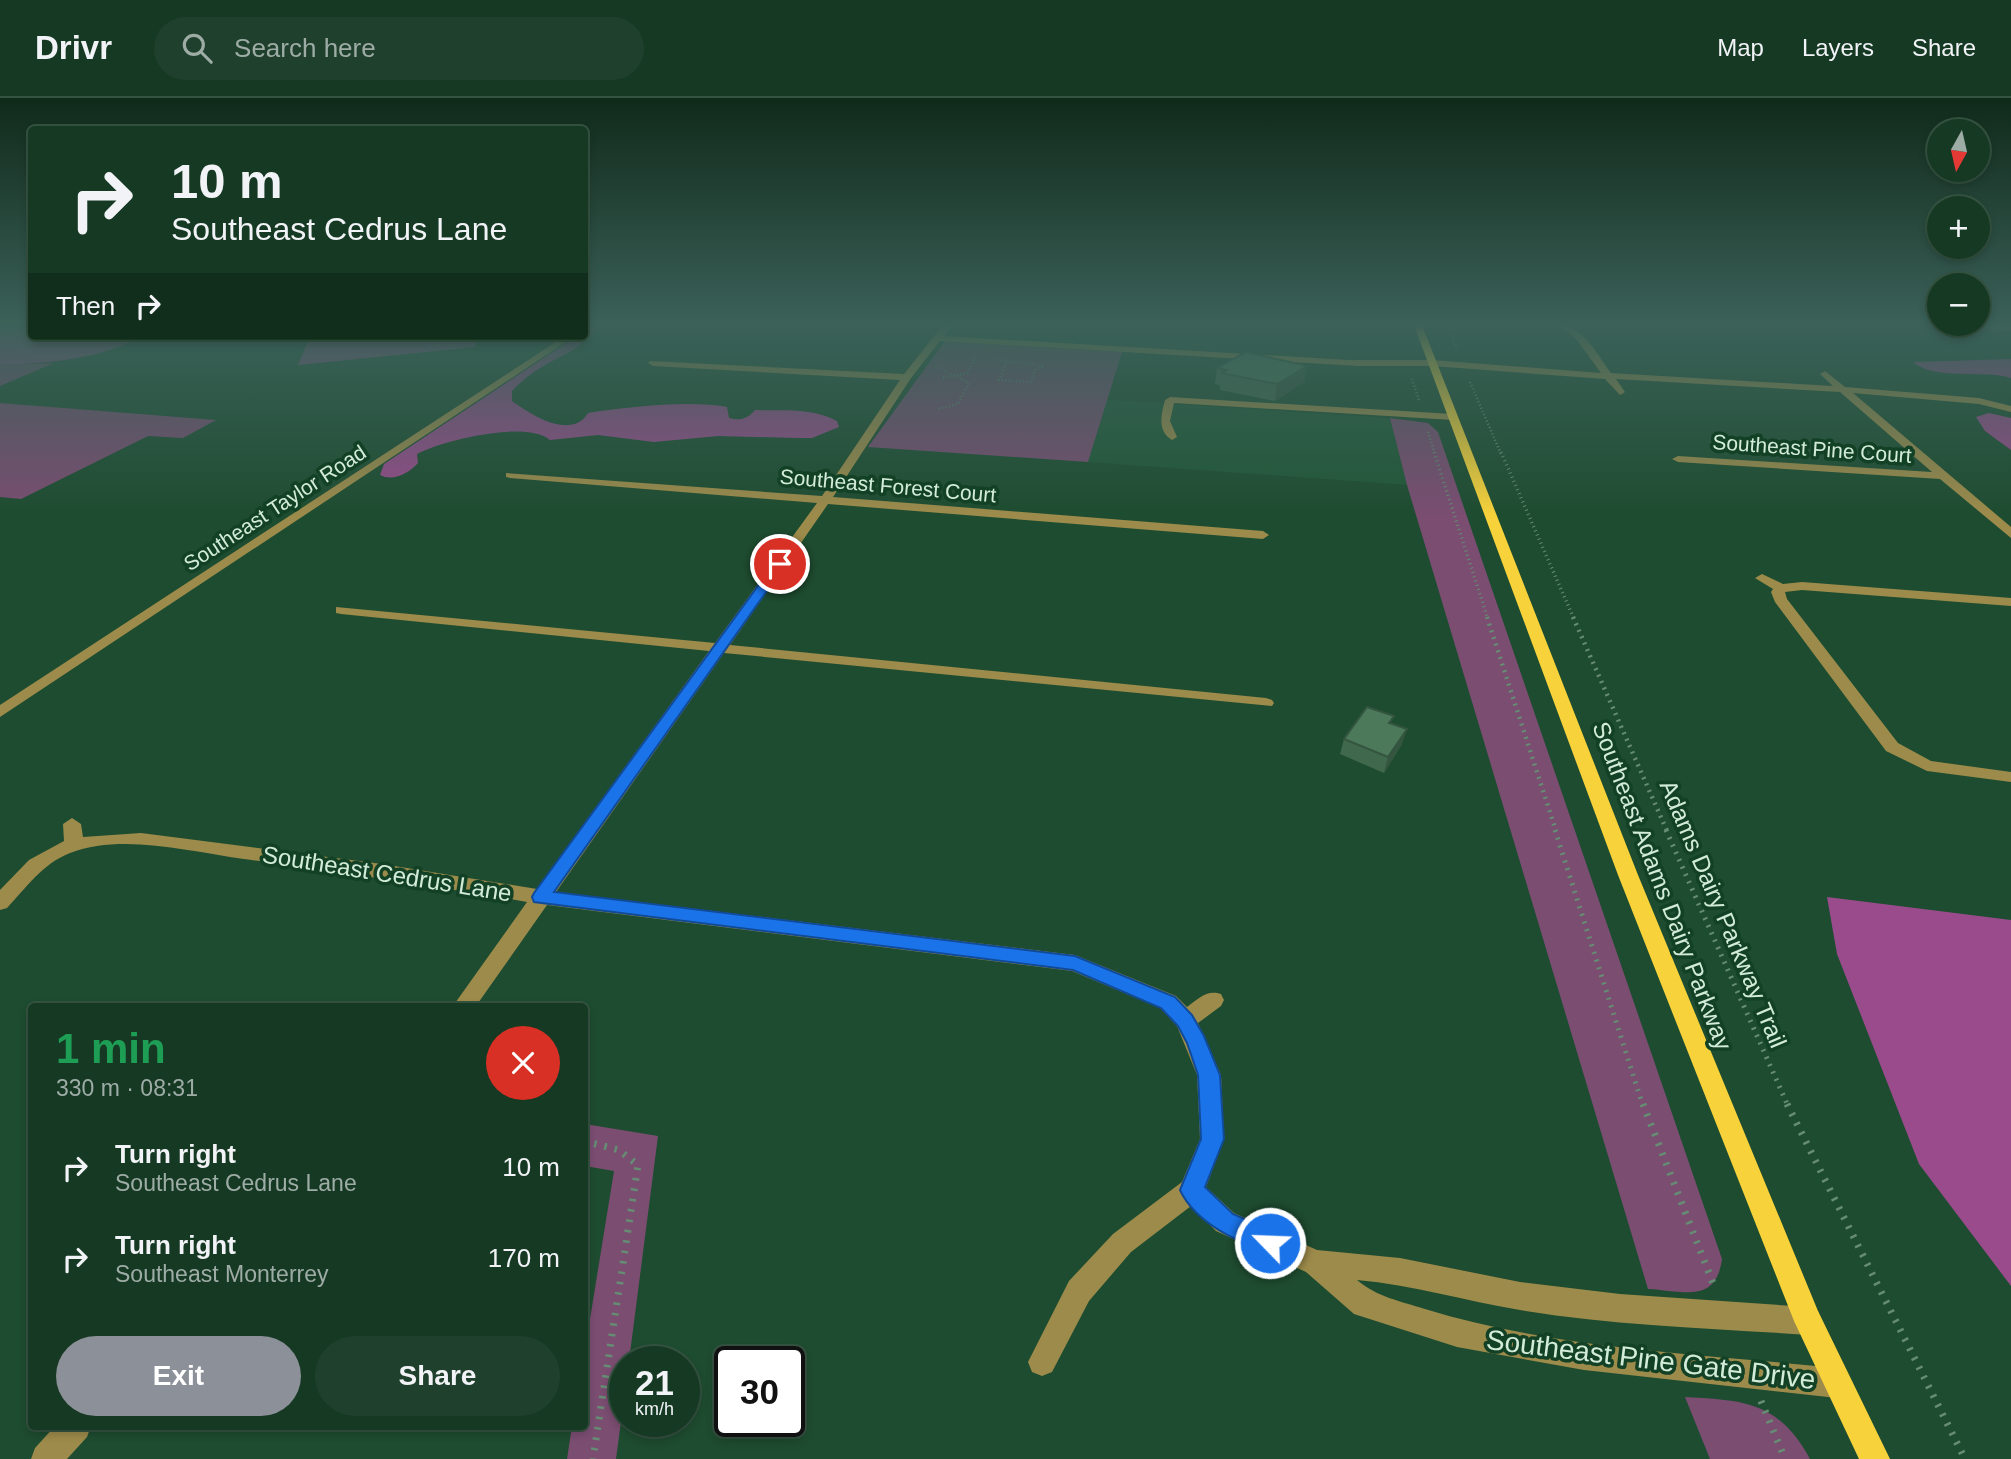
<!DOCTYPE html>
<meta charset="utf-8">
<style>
body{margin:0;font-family:Helvetica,sans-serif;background:#1f402c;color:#f1f3f6;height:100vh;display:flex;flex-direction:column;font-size:26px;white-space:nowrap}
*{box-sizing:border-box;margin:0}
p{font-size:23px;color:#9eaca6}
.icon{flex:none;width:38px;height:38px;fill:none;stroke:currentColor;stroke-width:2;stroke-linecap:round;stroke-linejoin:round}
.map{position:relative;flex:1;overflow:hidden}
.details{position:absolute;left:28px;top:905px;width:560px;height:427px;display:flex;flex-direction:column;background:#163924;border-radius:7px;box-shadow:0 4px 10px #0003,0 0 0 2px #355341}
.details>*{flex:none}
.hud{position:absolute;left:28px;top:28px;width:560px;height:214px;border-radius:7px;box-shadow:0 4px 10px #0003,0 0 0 2px #355341;background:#163924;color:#f1f3f6;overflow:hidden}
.needle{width:46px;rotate:188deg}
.fabs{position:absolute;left:1927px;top:21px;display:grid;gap:14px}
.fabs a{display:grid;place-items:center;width:63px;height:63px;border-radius:50%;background:#163924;box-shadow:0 4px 10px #0003,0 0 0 2px #355341;font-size:35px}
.speed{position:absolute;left:609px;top:1248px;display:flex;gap:14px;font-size:35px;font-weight:700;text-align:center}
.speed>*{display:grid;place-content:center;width:91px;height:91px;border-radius:50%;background:#163924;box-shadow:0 4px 10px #0003,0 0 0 2px #355341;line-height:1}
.speed small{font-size:18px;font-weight:400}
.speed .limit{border:4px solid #111;border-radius:10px;background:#fff;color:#111}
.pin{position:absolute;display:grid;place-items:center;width:60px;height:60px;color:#fff;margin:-30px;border:4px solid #fff;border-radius:50%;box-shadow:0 2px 7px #0007}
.me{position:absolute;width:77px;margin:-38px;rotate:294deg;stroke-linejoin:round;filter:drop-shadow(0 0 5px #0008)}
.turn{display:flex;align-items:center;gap:24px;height:147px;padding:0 28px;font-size:32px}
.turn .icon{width:91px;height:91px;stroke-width:2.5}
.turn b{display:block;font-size:49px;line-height:60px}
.then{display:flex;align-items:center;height:66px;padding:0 28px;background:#0003;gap:14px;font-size:26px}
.round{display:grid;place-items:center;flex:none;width:74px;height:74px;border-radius:37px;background:#1f402c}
.headline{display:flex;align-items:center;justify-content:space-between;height:119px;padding:0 28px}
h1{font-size:42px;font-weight:700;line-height:52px;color:#1e9e55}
.button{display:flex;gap:14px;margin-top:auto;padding:14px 28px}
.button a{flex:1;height:80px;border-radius:42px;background:#8c9099;color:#fff;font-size:28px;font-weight:700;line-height:80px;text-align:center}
.button a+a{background:#1f402c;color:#f1f3f6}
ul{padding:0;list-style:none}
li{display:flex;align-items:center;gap:21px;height:91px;padding:0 28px}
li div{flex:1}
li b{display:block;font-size:26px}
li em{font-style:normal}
header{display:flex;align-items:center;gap:42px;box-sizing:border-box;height:98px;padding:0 35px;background:#163924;border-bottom:2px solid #355341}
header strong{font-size:33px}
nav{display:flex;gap:38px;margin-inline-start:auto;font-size:24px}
.search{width:490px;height:63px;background:#1f402c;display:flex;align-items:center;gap:18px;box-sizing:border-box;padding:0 24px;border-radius:38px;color:#9eaca6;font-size:26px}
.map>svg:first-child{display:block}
.built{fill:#215737}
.green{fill:#7a4d71}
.forest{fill:#994b8b}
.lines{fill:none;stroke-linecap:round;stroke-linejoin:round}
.path-far4{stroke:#668c74;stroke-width:2.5;stroke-dasharray:1 2.5;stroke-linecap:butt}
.path-far3{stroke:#668c74;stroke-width:3.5;stroke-dasharray:1 3.5;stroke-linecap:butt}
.path-far2{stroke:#668c74;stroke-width:4.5;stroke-dasharray:2 5;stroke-linecap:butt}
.path-far1{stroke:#668c74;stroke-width:5;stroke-dasharray:2 6;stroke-linecap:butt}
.path{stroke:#668c74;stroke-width:7;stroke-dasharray:2.5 8;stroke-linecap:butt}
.minor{fill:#9d8b4b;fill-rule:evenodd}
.major{fill:#f8d23a;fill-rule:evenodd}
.wall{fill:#40684d}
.shaded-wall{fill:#34553f}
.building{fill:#4b795a;stroke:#34553f;stroke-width:2}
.route{fill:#1a73e8;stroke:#114b97;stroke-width:2}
.labels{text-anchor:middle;stroke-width:7;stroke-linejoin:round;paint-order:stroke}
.far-street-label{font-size:21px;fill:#d3ecda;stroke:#124125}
.street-label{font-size:24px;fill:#d3ecda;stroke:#124125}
.near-street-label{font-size:28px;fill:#d3ecda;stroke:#124125}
</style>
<header>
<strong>Drivr</strong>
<div class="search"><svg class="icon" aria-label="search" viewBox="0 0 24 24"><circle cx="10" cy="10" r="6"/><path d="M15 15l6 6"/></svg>Search here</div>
<nav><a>Map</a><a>Layers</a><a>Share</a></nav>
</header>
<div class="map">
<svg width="2011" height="1361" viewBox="0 0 2011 1361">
<rect width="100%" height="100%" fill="#1e4c30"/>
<polygon class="built" points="1107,302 1390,320 1407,387 1088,364"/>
<g class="green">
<polygon points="945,243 1122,254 1088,364 868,349"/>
<polygon points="54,265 0,288 0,267"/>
<polygon points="0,305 216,322 183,340 148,338 21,401 0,399"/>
<path d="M1390,320L1428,325L1438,334L1722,1161C1716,1206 1684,1193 1648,1191L1407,387Z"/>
<polygon points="585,1026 658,1038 629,1263 625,1264 625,1294 616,1361 567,1361 572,1328 584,1328 585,1252 614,1073 585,1068"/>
<path d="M1685,1299C1744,1302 1779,1304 1810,1361H1710Z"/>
</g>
<g class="forest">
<path d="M0,227H31L32,238H142C98,262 49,265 0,267Z"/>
<path d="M593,227H603C590,234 585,245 573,252C548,266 533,271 512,293V303C530,316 571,343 588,315C627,309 689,302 727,309L729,320C739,323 748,321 755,312C782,313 812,309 837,323L839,329L812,340H798L718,338L654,344L598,337L550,342C526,322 443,342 417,356L418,365C409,375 393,384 380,377L384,366L577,238H584L585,233Z"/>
<polygon points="227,238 478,238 475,249 298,267 309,240 237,242"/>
<path d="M2011,261V280C1984,271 1934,283 1913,264Z"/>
<polygon points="1989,315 2011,320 2011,352 1985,333 1976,319"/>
<polygon points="1827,799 2011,822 2011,1188 1919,1066 1837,856"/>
</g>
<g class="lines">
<g class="path-far4">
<polyline points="1447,227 1457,250"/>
<polyline points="997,262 1044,268 1035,272 1031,284 999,282 1006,265"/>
<polyline points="935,268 969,285 958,306 938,311"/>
<polyline points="943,280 967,275 976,258"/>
<polyline points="1412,281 1419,302"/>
<polyline points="1470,284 1501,356"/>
<polyline points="1428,334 1435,356"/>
</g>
<g class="path-far3">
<polyline points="1434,354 1488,521"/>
<polyline points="1501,354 1574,521"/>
</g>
<g class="path-far2">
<polyline points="1487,519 1556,733"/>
<polyline points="1573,519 1667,733"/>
</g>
<g class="path-far1">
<polyline points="1555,732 1643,1008"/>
<polyline points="1666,732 1788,1008"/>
</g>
<g class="path">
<polyline points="1643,1006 1714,1188"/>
<polyline points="1787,1006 1965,1361"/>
<polyline points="584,1043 619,1052 638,1067 593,1361"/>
<polyline points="1761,1303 1785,1361"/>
</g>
<g class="minor">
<polygon points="584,227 591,227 584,231"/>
<path d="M943,227H952L944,238L1348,262H1432L1601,275L1577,242L1559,227C1583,227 1598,258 1611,275L1833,288L1820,276L1825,273L1845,289L1979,300L2011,308V314L1979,306L1853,295L2011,429V440L1940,381L1678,364L1672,361L1678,358L1932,374L1840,294L1616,281L1625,294L1620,297L1605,281L1432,268H1358L940,243L911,280L833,399L1263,433L1269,437L1263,441L828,406L730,547L1266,600L1272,602L1274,605L1272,608L724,555L556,794L1075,857L1176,898L1187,909C1198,901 1207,891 1221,896L1224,902L1221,908L1198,925L1221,977L1224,1041L1206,1089L1234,1115L1317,1152L1400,1160L1520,1184L1620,1196L1808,1209L1818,1213L1822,1223L1818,1233L1808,1237C1712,1230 1615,1228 1520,1212C1465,1203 1413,1187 1357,1182C1377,1199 1400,1203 1425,1211C1555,1251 1702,1256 1837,1270L1847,1275L1852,1285L1847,1295L1837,1300L1584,1272L1457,1249L1354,1216L1306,1174L1216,1133L1191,1108L1131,1154L1089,1203L1052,1274L1042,1278L1032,1274L1028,1264L1069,1183L1113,1136L1182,1084L1200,1041L1197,977L1177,928L1160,910L1072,873L547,807L476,908H453L527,804C433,788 339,774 244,761C190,754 123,735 70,755C42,766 27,789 7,810L0,812V792L29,762L64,743L63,726L72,720L81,726L83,739L141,735L382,766L537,791L709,553L341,516L336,515V509L715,545L817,405L510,380L506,379V375L822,398L900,282L653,268L648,265L650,263L904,276Z"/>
<polygon points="1965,227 2011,227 2011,232 1969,230"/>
<polygon points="565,238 575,238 0,619 0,607"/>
<path d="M1170,299L1453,316L1458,319L1453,322L1174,305L1170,323L1177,339L1172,342C1157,333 1161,317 1165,302Z"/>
<polygon points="1762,476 1783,486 1802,484 2011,500 2011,508 1802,492 1785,494 1787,501 1898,645 1931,663 2011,674 2011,684 1927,673 1886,653 1775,504 1771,494 1773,491 1755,480"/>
<polygon points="55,1328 91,1328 87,1339 67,1361 31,1361 35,1350"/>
</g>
<polygon class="major" points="1414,227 1422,227 1638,777 1818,1213 1890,1361 1859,1361 1794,1223 1618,777"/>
</g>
<g class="wall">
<polygon points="1307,268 1304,284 1275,303 1220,292 1220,287 1215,286 1217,270"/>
<polygon points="1392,626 1402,646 1384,675 1340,656 1344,641"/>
</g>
<g class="shaded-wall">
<polygon points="1307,268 1304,284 1275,303 1277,286"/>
<polygon points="1407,631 1402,646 1384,675 1388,659"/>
</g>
<g class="building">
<polygon points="1246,254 1307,268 1277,286 1222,275 1227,272 1217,270"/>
<polygon points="1367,609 1394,618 1389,625 1407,631 1388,659 1344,641"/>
</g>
<linearGradient id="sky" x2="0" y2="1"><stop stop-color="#102a1a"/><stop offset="0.54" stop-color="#3b6159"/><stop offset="1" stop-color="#3b6159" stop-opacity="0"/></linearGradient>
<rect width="2011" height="418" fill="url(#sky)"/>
<path class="route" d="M776,463L786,466L554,794L1075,858L1175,899L1192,917L1204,938L1220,977L1224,1041L1205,1089L1233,1116L1279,1136L1283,1145L1279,1153L1270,1156C1237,1143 1196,1126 1180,1092L1201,1041L1198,977L1187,945L1178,928L1161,910L1073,872L534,804L532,799L534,795Z"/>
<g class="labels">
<g class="far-street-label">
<text transform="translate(1812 351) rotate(4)" y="7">Southeast Pine Court</text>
<text transform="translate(888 388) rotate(5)" y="7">Southeast Forest Court</text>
<text transform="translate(275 410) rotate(-33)" y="7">Southeast Taylor Road</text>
</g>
<g class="street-label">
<text transform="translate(387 776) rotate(9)" y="8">Southeast Cedrus Lane</text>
<text transform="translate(1662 788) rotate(69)" y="8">Southeast Adams Dairy Parkway</text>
<text transform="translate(1723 816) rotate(67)" y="8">Adams Dairy Parkway Trail</text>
</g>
<g class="near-street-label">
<text transform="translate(1651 1261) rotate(7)" y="10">Southeast Pine Gate Drive</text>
</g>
</g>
</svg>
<div class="fabs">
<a><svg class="needle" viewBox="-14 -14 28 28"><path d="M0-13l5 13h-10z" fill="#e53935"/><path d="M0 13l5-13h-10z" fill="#9eaca6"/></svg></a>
<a>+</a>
<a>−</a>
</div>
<div class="speed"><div>21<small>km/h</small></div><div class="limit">30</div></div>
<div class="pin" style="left:780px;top:466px;background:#d93025"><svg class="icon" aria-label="arrive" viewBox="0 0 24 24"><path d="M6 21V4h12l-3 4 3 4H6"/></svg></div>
<svg class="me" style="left:1270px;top:1145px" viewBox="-20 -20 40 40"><circle r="17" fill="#1a73e8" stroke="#fff" stroke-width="3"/><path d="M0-11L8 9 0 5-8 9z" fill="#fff"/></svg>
<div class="hud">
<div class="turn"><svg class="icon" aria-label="right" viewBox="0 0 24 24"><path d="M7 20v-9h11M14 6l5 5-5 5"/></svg><div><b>10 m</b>Southeast Cedrus Lane</div></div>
<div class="then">Then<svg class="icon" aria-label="right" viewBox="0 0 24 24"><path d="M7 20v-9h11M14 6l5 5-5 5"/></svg></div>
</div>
<section class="details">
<div class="headline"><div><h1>1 min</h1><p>330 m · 08:31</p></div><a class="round" style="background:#d93025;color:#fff"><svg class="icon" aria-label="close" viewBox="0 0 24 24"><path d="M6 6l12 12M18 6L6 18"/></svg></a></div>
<ul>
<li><svg class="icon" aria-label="right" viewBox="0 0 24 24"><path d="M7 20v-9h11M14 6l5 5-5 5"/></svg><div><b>Turn right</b><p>Southeast Cedrus Lane</p></div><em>10 m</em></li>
<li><svg class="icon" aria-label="right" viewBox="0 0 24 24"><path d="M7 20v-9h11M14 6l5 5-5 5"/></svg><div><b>Turn right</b><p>Southeast Monterrey</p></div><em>170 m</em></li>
</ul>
<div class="button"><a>Exit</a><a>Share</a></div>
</section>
</div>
